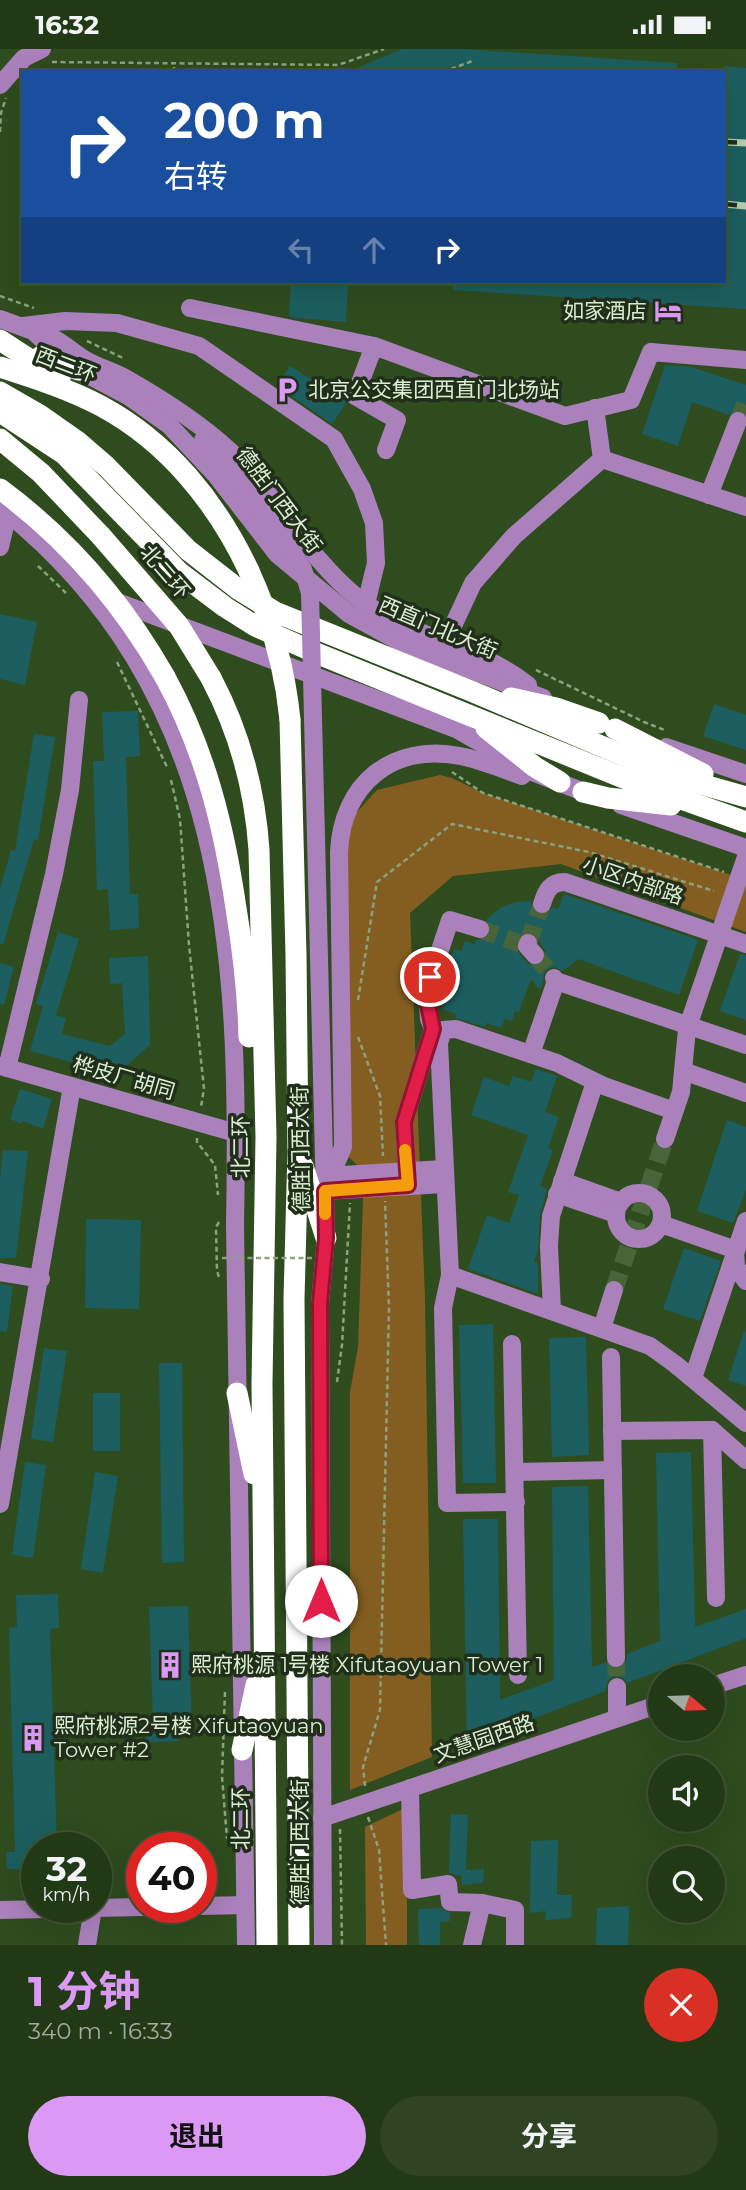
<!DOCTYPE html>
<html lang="zh">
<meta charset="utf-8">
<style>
body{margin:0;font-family:Montserrat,"Noto Sans SC",sans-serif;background:#2e4423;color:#f1f3f6;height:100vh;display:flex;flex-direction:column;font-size:26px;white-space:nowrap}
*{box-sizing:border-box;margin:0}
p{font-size:23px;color:#a2aca1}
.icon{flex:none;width:38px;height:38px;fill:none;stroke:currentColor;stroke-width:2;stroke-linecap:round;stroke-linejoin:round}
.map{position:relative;height:1896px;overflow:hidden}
.drawer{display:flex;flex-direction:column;background:#223916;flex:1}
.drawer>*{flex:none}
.hud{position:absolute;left:21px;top:21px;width:705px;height:214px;border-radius:0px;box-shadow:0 7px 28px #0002,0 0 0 2px #3f5335;background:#1a4fa0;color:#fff;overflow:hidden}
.needle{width:46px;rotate:109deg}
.tools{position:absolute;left:648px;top:1615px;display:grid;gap:14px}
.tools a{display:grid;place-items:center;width:77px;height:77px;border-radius:50%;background:#223916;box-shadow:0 7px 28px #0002,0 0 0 2px #3f5335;font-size:35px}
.speed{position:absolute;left:21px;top:1783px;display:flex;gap:14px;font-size:35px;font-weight:700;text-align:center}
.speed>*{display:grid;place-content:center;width:91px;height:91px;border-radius:50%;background:#223916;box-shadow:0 7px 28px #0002,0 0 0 2px #3f5335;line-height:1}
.speed small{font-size:18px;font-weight:400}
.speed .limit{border:10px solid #d22;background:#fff;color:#111}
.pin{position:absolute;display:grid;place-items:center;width:60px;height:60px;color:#fff;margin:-30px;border:4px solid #fff;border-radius:50%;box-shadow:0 2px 7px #0007}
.me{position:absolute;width:77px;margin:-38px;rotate:0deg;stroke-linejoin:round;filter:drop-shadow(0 0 5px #0008)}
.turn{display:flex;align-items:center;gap:24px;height:147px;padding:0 28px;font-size:32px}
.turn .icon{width:91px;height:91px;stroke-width:2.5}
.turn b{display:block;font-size:49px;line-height:60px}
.lanes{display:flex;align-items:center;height:66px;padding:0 28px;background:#0003;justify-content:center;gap:35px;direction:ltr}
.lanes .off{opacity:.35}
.round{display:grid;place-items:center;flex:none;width:74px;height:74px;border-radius:37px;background:#2e4423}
.head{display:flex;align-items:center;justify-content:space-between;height:119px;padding:0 28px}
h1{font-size:42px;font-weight:700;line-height:52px;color:#db99f5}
.action{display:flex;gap:14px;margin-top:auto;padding:14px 28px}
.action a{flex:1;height:80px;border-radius:42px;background:#db99f5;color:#111;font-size:28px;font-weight:700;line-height:80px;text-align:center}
.action a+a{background:#2e4423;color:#f1f3f6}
.status{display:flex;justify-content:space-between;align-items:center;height:49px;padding:0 35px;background:#223916;direction:ltr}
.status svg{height:19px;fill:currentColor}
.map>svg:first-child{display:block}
.green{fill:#845e20}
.building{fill:#1c5e5f;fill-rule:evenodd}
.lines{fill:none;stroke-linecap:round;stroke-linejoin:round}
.minor-tunnel{stroke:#486439;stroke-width:18;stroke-dasharray:18 9;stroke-linecap:butt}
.path{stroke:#8ba27f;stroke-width:2.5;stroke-dasharray:5 3.5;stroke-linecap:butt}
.minor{stroke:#ab81bb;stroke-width:18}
.highway{stroke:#fff;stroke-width:21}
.rail-casing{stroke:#b7ccae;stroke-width:7}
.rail{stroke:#202e1a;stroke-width:4.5;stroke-dasharray:13;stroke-linecap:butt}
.path-bridge{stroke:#8ba27f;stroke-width:2.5;stroke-dasharray:5 3.5;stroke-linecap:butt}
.minor-bridge{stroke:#ab81bb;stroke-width:18}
.highway-bridge{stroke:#fff;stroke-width:21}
.route-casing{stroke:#92132f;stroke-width:18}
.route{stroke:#e11d48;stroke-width:12}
.slow{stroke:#f59e0b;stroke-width:12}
.labels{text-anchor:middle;stroke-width:7;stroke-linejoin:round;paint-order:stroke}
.poi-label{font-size:21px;fill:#dbedd3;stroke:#202e1a;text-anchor:start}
.street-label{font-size:21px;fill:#dbedd3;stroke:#202e1a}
</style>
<div class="status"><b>16:32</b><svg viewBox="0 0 49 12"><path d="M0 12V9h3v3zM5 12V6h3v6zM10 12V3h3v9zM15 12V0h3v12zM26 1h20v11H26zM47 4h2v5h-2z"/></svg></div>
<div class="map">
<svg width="746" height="1896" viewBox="0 0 746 1896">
<rect width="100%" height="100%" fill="#2e4c1e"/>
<g class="green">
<polygon points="440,726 452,729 483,744 746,831 746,883 561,815 453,827 410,864 425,1249 432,1708 350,1741 350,1343 358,1298 364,1122 346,1106 345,796 356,764 377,741"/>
<polygon points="407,1758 407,1896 366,1896 365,1778"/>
</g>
<g class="building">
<polygon points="402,0 462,0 677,14 677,23 347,23"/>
<polygon points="724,17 746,19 746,260 453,241 453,233 724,233"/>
<polygon points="291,233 348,233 346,273 289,268"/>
<polygon points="665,316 691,318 746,336 746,364 737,361 729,366 692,353 678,397 642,385"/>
<polygon points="290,317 345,352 346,354 332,375 277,337"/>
<polygon points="0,565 37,573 25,636 0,630"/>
<polygon points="714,655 746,666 746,701 703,687"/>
<polygon points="138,662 140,707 126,708 130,845 138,845 139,879 110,881 108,840 97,841 93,712 104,712 102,663"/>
<polygon points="34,685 55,688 38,791 34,790 3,896 0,895 0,840 11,801 15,802"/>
<path d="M564,845L698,891L679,946L578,910L563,922L554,918L547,920L544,925L542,937L539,940L531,930L519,963L515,962L512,972L505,970L501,979L486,974L485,978L455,969L456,965L442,960L445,950L439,948L442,937H440L454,900L462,902L465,892L474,895L476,891L487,889L491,878L486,871L500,859L516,853L531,852L534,863L545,866L553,858L558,860ZM525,883L536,886L546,903L545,910L538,917L527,914L516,900L518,890Z"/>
<polygon points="58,883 79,890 56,966 66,969 62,985 110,997 125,985 122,934 110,935 109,909 148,907 150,996 117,1025 30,1002 43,957 36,955"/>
<polygon points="740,905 746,906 746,971 720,962"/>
<polygon points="0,914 14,918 4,956 0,955"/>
<polygon points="536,1020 557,1027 545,1063 559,1068 548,1099 553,1101 540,1137 547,1140 540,1166 538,1201 534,1213 538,1214 538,1245 468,1220 487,1166 509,1174 519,1146 508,1143 528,1086 471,1066 484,1028 509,1037 513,1027 531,1033"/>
<polygon points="20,1040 52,1050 43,1080 23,1072 22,1075 10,1070"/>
<polygon points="727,1071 746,1078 746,1141 733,1174 697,1162"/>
<polygon points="3,1101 28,1102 16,1209 0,1209 0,1130"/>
<polygon points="86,1170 141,1171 139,1260 85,1259"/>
<polygon points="684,1199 721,1212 700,1272 663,1260"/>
<polygon points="0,1235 13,1237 7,1283 0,1282"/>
<polygon points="493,1275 496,1434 463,1434 459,1276"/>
<polygon points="744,1282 746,1283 746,1337 728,1331"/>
<polygon points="586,1288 589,1406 552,1408 549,1289"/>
<polygon points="44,1299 67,1302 53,1393 31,1390"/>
<polygon points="159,1314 182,1314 184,1513 162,1514"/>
<rect x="93" y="1344" width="27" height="58"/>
<polygon points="691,1403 695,1578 746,1560 746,1589 627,1634 622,1628 612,1628 607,1633 606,1642 467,1694 463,1470 498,1470 500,1651 554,1631 552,1438 588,1437 592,1618 606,1613 611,1619 621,1619 626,1614 627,1605 660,1592 656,1404"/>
<polygon points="25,1413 46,1416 33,1509 12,1506"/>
<polygon points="95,1423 118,1427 103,1524 81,1520"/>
<polygon points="58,1545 59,1579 50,1580 57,1799 37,1799 37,1820 7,1820 6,1803 15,1803 9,1579 17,1578 16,1546"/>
<polygon points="188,1557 192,1683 179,1683 179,1692 146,1693 145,1674 153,1674 149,1558"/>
<polygon points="451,1765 468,1766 466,1821 484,1820 483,1834 462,1836 462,1827 449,1824"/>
<polygon points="558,1791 557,1846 572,1846 571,1869 545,1871 546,1862 530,1864 531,1792"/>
<polygon points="629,1857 628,1896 596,1896 597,1859"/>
<polygon points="440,1859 450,1864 450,1872 440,1873 440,1896 419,1896 418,1860"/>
</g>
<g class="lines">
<g class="minor-tunnel">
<polyline points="738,372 746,354"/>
<polyline points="480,880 521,895"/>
<polyline points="528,894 542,855"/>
<polyline points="535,906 554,929"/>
<polyline points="614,1241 665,1090"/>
<polyline points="616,1609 617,1638"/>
</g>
<g class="path">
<polyline points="52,13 338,16 384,0"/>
<polyline points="174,23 174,15"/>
<polyline points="443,23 475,11"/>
<polyline points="0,83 1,64 6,49"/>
<polyline points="0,247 34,259"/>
<polyline points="87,292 125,310"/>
<polyline points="38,517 66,544"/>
<polyline points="117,613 167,718"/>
<polyline points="536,621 644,673 667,682"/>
<polyline points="452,723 483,744 724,823"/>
<polyline points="171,731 180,770 189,896 204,1040 201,1058"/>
<polyline points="358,951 377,833 452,775 589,803 714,842"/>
<polyline points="358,988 380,1047 383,1107"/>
<polyline points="197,1089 197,1093 215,1116 218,1146"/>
<polyline points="219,1173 216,1178 217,1222 220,1231"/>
<polyline points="337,1333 342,1296 350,1154"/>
<polyline points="225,1643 222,1727 227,1790"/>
<polyline points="365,1737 363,1718 380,1661 389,1259 385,1152"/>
<polyline points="368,1768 379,1801 386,1896"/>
<polyline points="340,1780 342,1896"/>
</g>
<g class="minor">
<polyline points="0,36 24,9 42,0"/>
<polyline points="190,259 374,297"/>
<polyline points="0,270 33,282 73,318 128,347 170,377 215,425 277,505 349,565 402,594 543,649"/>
<polyline points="23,277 65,272 117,274 199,297 334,390 362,440 374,474 376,514 366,555"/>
<path d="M53,289C64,295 73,303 84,310C97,318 113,322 127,330C164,351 200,374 231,403C278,448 307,509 359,550C410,589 478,596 528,636"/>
<polyline points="203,391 232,424 290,501"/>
<polyline points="386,401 397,371 355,347 374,297 565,367 631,351 651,303 746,311"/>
<polyline points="602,410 746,458"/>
<polyline points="709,446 738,372"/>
<path d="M0,458C230,640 240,905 235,1176L246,1896"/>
<polyline points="0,498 8,464"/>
<polyline points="112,551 456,680 530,722 594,747"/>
<polyline points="445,594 473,534 514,487 602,410 595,359"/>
<polyline points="313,669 326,1189 320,1254 323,1896"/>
<polyline points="666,698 746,725"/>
<polyline points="621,756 746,799"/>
<path d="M542,855C546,842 550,833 565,833L746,895"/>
<polyline points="528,894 527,897 535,906"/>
<polyline points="554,929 556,932 746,996"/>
<polyline points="438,990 429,970 427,940 450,871 480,880"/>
<polyline points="531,1005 556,932"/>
<polyline points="0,1017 236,1084"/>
<polyline points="7,1019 54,825 70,741 79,651"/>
<polyline points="683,1022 746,1044"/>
<polyline points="674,1062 604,1037 557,1014 456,980 443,981 439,994 450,1226 650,1297 675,1315 746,1374"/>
<polyline points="665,1090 681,1043 687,980 746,808"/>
<path d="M325,1127L335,1117L343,1098L339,803C342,735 392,694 460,707C481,711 502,720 522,727"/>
<polyline points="325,1127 444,1120"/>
<polyline points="562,1132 621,1153"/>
<polyline points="408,1136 404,1073 433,980"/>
<polyline points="325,1142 444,1135"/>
<circle cx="639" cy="1167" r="23"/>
<polyline points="557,1145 616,1165"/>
<polyline points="661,1175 736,1201"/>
<polyline points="735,1204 736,1218 746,1232"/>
<polyline points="0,1223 41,1230"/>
<polyline points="450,1226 443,1259 447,1454 516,1453"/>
<polyline points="552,1262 549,1197 551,1167 595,1033"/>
<polyline points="602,1279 614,1241"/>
<polyline points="512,1295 518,1626"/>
<polyline points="611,1308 616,1609"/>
<polyline points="693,1329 746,1172"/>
<polyline points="712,1381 716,1549"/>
<polyline points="612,1382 712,1381 746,1411"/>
<polyline points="515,1423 613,1421"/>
<polyline points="0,1455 72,1037"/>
<polyline points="712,1637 746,1626"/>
<polyline points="617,1638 617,1669"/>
<polyline points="410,1739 412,1841 448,1835 450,1853 482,1854 472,1896"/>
<polyline points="322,1769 660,1655"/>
<polyline points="482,1854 515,1861 515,1896"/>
<polyline points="201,1857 245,1856"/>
<polyline points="0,1861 142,1858"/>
<polyline points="87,1896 93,1859"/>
</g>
<g class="highway">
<polyline points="0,291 60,330"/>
<polyline points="41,307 78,321"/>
<path d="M0,318C34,329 69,340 101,357C168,393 217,454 249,522"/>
<polyline points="0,343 40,366 77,392 106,417 188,501 238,540 275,563 471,642 641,714 690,732 746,748"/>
<polyline points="0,363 64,405 180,524 225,558 255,577 316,604 631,732 746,773"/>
<polyline points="0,390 41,424 101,487"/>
<path d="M165,628C205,701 224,777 236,859C243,902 248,944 249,988"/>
<path d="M211,629C239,682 255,741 259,801L266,1088L262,1335L267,1896"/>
<polyline points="511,649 556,659 599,674"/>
<polyline points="290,671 296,905 298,1101 294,1250 299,1896"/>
<polyline points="486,679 535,718 560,733"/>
<polyline points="615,680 703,725"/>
<polyline points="583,743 608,749 671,756"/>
<polyline points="303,1117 326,1189"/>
<polyline points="237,1344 254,1425"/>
<polyline points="242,1701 256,1636"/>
</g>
<defs>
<g id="rail">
<polyline points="724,93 746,94"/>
<polyline points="724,155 746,157"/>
</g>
</defs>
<use href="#rail" class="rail-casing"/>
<use href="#rail" class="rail"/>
<polyline class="path-bridge" points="222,1209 333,1209"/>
<polyline class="minor-bridge" points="290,501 303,520 310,544 313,669"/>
<g class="highway-bridge">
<path d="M0,440C69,491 123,554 165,628"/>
<polyline points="101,487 179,577 211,629"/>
<path d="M249,522C271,570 285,619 290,671"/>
</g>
</g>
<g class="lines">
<defs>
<polyline id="route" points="321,1552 320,1254 326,1189 325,1142 408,1136 404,1073 433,980 427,951 430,928"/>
</defs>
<use href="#route" class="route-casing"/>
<use href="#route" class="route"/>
<polyline class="slow" points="325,1165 325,1142 408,1136 405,1101"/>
</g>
<defs>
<symbol id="hotel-bare" viewBox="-9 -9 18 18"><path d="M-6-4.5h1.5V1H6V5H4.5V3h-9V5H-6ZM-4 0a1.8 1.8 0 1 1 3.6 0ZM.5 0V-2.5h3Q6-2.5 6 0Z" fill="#db99f5" stroke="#202e1a" stroke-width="2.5" paint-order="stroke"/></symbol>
<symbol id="parking-bare" viewBox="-9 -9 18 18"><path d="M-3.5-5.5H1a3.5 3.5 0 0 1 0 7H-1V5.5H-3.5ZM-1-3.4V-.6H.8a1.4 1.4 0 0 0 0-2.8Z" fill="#db99f5" stroke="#202e1a" stroke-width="2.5" paint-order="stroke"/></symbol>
<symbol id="building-bare" viewBox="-9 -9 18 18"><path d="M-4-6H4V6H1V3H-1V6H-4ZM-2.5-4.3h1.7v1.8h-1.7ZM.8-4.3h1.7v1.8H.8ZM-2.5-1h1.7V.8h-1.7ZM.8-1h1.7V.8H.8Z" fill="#db99f5" stroke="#202e1a" stroke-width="2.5" paint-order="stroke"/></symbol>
</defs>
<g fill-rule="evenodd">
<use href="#hotel-bare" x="649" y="243" width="38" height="38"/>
<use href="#parking-bare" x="268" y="322" width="38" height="38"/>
<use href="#building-bare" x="151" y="1597" width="38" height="38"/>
<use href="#building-bare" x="14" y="1670" width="38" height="38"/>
</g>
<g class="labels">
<g class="poi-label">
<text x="647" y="269" text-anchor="end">如家酒店</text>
<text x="308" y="348">北京公交集团西直门北场站</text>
<text x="191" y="1623">熙府桃源 1号楼 Xifutaoyuan Tower 1</text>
<text x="54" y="1684">熙府桃源2号楼 Xifutaoyuan<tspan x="54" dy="24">Tower #2</tspan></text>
</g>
<g class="street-label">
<text transform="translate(66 316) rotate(21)" y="7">西二环</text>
<text transform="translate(279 451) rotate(53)" y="7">德胜门西大街</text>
<text transform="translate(165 523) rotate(49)" y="7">北二环</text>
<text transform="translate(438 579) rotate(23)" y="7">西直门北大街</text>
<text transform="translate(633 832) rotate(19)" y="7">小区内部路</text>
<text transform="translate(124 1029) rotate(16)" y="7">桦皮厂胡同</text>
<text transform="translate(241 1098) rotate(-90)" y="7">北二环</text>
<text transform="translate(301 1100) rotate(-91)" y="7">德胜门西大街</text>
<text transform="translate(484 1690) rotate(-19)" y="7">文慧园西路</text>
<text transform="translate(241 1770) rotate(-90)" y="7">北二环</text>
<text transform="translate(300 1793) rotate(-90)" y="7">德胜门西大街</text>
</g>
</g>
</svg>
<div class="tools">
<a><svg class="needle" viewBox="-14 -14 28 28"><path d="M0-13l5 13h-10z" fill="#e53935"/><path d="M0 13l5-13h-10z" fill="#a2aca1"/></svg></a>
<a><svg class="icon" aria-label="sound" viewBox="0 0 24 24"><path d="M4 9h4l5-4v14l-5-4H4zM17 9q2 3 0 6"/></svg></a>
<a><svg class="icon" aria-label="search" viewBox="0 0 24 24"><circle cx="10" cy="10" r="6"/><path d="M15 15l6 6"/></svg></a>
</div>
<div class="speed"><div>32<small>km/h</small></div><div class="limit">40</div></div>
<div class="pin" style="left:430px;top:928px;background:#d93025"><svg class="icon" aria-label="arrive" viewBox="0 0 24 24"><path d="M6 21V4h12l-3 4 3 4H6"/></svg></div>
<svg class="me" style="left:321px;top:1552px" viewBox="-20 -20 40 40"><circle r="19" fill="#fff"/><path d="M0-13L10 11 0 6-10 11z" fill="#e11d48"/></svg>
<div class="hud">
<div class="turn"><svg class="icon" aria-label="right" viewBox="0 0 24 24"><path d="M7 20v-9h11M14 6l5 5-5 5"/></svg><div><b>200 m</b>右转</div></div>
<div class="lanes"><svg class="icon off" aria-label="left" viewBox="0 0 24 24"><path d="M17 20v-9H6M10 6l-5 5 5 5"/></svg><svg class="icon off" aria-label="ahead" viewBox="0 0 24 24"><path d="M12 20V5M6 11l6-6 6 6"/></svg><svg class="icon" aria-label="right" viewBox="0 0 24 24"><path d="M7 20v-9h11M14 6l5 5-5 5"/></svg></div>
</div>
</div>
<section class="drawer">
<div class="head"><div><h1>1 分钟</h1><p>340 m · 16:33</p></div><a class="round" style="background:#d93025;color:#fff"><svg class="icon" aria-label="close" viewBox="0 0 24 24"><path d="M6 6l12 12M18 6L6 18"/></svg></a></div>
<div class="action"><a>退出</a><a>分享</a></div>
</section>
